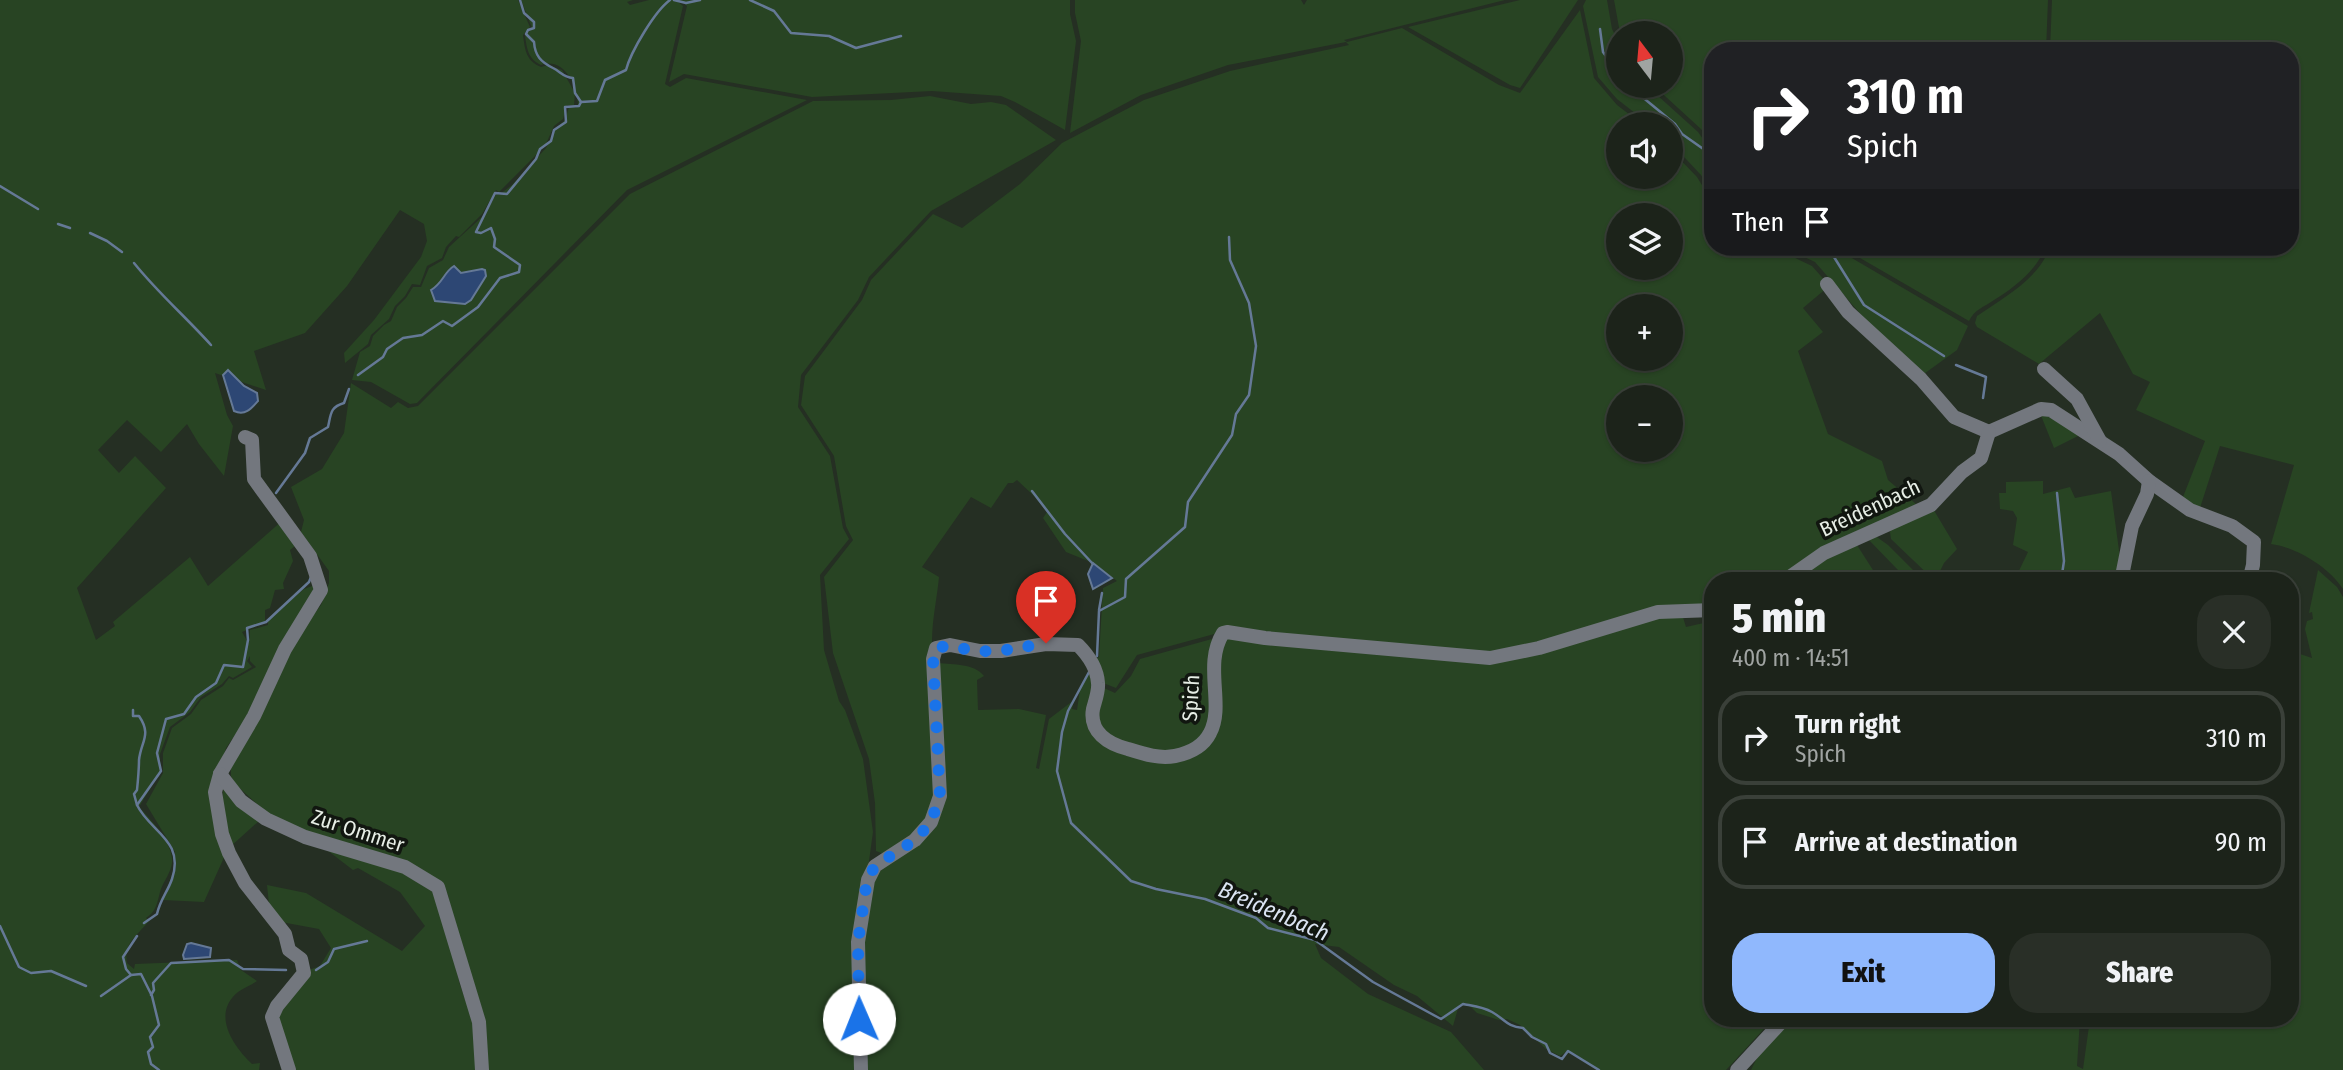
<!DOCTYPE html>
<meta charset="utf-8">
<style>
body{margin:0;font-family:"Fira Sans Condensed",sans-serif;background:#292f27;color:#f1f3f6;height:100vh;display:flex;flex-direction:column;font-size:26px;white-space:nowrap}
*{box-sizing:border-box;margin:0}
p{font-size:23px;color:#a0a4a2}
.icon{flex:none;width:38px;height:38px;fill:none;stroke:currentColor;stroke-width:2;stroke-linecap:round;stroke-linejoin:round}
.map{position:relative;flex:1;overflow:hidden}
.details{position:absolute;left:1704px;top:572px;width:595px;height:455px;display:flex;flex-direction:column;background:#1c231a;border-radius:28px;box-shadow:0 2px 5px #0004,0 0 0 2px #3a4039}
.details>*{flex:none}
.guide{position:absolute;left:1704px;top:42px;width:595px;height:214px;border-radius:28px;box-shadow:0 2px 5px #0004,0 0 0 2px #3a4039;background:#202124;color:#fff;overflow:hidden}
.needle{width:46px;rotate:344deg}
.controls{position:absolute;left:1606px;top:21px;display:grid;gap:14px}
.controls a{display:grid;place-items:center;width:77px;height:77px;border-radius:50%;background:#1c231a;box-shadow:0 2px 5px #0004,0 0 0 2px #3a4039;font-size:35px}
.pin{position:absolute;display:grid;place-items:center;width:60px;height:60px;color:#fff;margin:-72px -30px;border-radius:50% 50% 50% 0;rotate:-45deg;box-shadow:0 0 7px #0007}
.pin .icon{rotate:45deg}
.me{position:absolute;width:77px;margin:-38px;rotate:359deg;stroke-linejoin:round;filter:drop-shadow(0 0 5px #0008)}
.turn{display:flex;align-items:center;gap:24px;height:147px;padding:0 28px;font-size:32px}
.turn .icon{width:91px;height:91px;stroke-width:2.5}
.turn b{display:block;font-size:49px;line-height:60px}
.then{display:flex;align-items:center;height:66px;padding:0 28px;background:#0003;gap:14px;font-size:26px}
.round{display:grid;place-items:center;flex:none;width:74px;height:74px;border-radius:28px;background:#292f27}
.overview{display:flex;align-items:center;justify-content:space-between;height:119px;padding:0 28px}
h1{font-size:42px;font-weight:800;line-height:52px}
.action{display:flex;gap:14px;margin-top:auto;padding:14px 28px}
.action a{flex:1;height:80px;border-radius:28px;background:#90b8fd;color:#111;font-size:28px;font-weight:800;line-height:80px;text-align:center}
.action a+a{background:#292f27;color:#f1f3f6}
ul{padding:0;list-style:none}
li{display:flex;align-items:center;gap:21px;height:94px;margin:0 14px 10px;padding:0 14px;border:4px solid #3a4039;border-radius:28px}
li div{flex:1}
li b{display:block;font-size:26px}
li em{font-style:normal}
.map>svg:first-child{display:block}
.green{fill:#284423;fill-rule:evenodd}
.water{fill:#2d4774;stroke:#657996;stroke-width:2}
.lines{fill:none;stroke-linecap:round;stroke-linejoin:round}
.stream{stroke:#657996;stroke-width:2.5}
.minor{stroke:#73777e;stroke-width:14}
.route{stroke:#1a73e8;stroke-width:12;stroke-dasharray:0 21.6}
.labels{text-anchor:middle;stroke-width:7;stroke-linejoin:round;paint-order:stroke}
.street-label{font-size:21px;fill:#e7eee6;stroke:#111610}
.water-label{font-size:23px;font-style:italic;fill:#dbe4f2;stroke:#111610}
</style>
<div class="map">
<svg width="2343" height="1070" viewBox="0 0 2343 1070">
<rect width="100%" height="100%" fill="#252f23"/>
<g class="green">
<path d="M0,0H518L530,27L523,35C525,50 526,61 541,67L548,65L562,70L575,93L574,105H567L563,119L554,126L545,146L499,192L496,190L482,214L459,237L456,236L446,247L442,258L427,266L420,285L412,284L405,296L395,306L389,319L371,335L368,344L345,363L344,353L374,320L421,257L427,241L424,224L400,210L347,286L305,333L254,351L266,390L215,373L227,415L233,426L224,476L199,444L187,424L161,452L127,420L98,450L119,473L135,456L166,488L77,588L96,640L115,626L113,622L190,557L208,586L283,520L295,546L290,550L293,561L283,583L284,589L275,590L270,608L265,610V623L242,632L249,644L250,630L268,625V619L304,589L315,585L320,580L253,709L226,748L220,768L226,853L204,902L163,900L175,867V852L146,804L163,773V753L172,728L191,714L201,700L223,686L229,678L233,680L256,667L250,661V644V656L247,661L252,667L233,678L229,676L222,684L201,697L190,712L170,727L160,754V772L139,807C151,820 174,844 172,863C171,872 164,881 161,889C157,901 158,910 146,918L149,921C138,935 123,943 127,963L134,969L135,964L237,960L241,970L257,981C251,985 243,988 238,992C211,1014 233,1046 252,1064L260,1063L259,1070H0Z"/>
<path d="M521,0H633L627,2L630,5L649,0H676L683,6L665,84L670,87L686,78L807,100L627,190L417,403L410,404L371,382L352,380L360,352L370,346L373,336L384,325L391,321L397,307L406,298L413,287H421L429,268L443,260L449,247L483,216L497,193L499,195L512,185L546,148L556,128L565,120L569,107L576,108L578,104C577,85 564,57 541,65C528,59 527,49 525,36L532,28Z"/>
<polygon points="680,0 1070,0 1070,14 1076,41 1065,130 1015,102 1001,96 932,91 812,97 684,74 669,82 687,6"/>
<path d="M1075,0H1301L1304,5L1307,0H1505L1344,40L1347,42L1402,28L1499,85L1520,93L1580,10L1594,78L1617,105L1642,124H1619V177H1671V150L1697,177L1713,203V247H1772L1812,266L1852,311L1828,287L1803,308L1823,332L1798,351L1828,434L1882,461L1888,480L1916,504L1781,581H1713V606L1492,654L1218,633L1137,655L1116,688L1098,681L1095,659L1099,657L1103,588L1117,581L1093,563L1066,552L1043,518L1047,512L1033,495L1017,480L1013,483H1008L991,508L971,497L922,567L939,577C937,598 932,620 932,641C930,692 953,782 922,825C912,838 899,845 884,854L876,851L875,803L869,759L833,653L824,577L853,540L846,526L834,456L801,405L805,376L862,300L871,280L933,214L962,228L1020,184L1062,143L1144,100L1230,71L1349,45L1346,42L1228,65L1141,95L1070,133L1081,41L1075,13ZM1619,215H1671V268H1619ZM1619,306H1671V359H1619ZM1619,397H1671V450H1619Z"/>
<polygon points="1520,0 1578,0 1520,88 1510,85 1408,27"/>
<polygon points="1586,0 1607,0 1612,29 1619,43 1619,86 1647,86 1698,132 1713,153 1713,195 1701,175 1671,143 1671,124 1649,124 1617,99 1598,77 1583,6"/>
<polygon points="1614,0 2048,0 2046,51 1713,51 1713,146 1701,129 1654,86 1671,86 1671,33 1620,33"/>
<path d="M2052,0H2343V589C2329,567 2296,547 2271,544L2294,465L2220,446L2199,511L2181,502L2205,441L2136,410L2150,382L2133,374L2100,313L2039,364L1977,327L1975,323L1977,316C2004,297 2038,280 2050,247H2291V51H2050Z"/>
<polygon points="930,96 971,104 991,102 1006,105 1056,140 931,211 869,277 858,300 801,375 798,407 830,456 843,528 849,539 820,575 824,650 839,701 845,710 863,759 873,832 864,897 859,1070 486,1070 448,895 443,885 304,833 268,814 235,784 231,776 231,764 301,631 321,605 329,583 329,571 301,532 304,520 291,487 322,469 344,433 351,383 391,408 398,402 408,408 418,406 630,194 813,101 891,100"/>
<polygon points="1783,247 1833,247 1968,326 1957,350 1921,376 1872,327 1815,262"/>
<path d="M1841,247H2045C2038,269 2014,288 1994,300C1984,307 1974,310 1969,321Z"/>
<polygon points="2040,413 2084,433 2054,448"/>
<polygon points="2043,481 2043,494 2070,487 2075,498 2111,491 2120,558 2115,581 2014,581 2028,552 2013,545 2017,518 2013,511 2000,509 1999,493 2006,493 2006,482"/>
<polygon points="1932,507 1957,549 1944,563 1935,581 1891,539 1890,532 1892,528"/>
<polygon points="1874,535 1888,545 1924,581 1912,579 1885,581 1899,571 1867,538"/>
<polygon points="1855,542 1880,581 1793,581 1796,577"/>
<polygon points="2318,570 2337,587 2343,597 2343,1070 1751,1070 1762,1048 1791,1019 2080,1019 2077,1066 2083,1069 2090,1019 2291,1018 2291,651 2312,658 2305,629 2307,621 2313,619 2312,612 2309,613"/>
<path d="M1713,612V1018L1773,1019L1726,1070H1599L1567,1051L1560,1056L1546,1049L1520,1025L1507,1019L1499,1020L1477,1013L1467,1003L1459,1005L1453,1026L1417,996L1394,985L1339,947L1315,944L1321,958L1368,994L1451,1032L1484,1070H863L861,957L874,876L933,824L938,663C954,665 974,663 984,676L977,680L978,710L1019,709L1046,715L1036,768L1039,769L1049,719L1074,700L1072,709L1077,710L1080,689L1092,669L1095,684L1115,693L1131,676L1140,659L1219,637L1216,657L1228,635L1460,661L1636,620L1682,614L1686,627L1708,622L1706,613Z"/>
<polygon points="224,785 260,820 230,847 222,800"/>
<polygon points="323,847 399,871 438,895 460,985 466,1002 476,1018 477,1070 288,1070 275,1019 306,971 320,966 331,948 319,929 281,922 270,914 267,885 306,893 402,951 425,926 400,892 358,868 353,870"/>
</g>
<g class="water">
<path d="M454,266L461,273L482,269L485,270L486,276L471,300L465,304L435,301L431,290C443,283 444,272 454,266Z"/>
<path d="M228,370L244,386L257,393L258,401C251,409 245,416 234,411L223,375Z"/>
<polygon points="1093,563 1112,578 1093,589 1088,574"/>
<polygon points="191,943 211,948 210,957 184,959 183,955 187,944"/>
</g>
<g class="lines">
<g class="stream">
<polyline points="674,0 686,3 700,0"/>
<polyline points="750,0 774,11 791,33 829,36 856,48 901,36"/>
<polyline points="1600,29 1603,52 1619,74"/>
<polyline points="1629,86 1675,124 1682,134 1709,153 1713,162"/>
<path d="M581,102L597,101L605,80L626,70C631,51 655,11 670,0"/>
<polyline points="0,186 38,209"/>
<polyline points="58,224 70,228"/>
<polyline points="90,233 107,241 122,252"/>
<polyline points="1799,247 1834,257 1864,305 1944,356"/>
<path d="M134,263C158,293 186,317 211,345"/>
<polyline points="1956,365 1986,377 1983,398"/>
<path d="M358,375L383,357L387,349L403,338L422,335L443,321L452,326L478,307L500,278L519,272L520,265L494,247L495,239L491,228L481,233L476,232L495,193L507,194L536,159L540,149L551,141L554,130L566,122L565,107L579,106L581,102L575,93L573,78C563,77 561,72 553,68C541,62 535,56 534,42L526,34L528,30L534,28V22L524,13L520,0"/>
<polyline points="1032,491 1065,534 1093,564"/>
<path d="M276,493L305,453L310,438L328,427C331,414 330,407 344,403L349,389"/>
<polyline points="2057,493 2064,561 2061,581"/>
<polyline points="1099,610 1102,593"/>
<polyline points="1097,656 1099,611 1125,597 1126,579 1185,527 1188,502 1232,435 1236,414 1249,395 1256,346 1249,303 1230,260 1229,237"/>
<path d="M1089,672L1068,711L1062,732L1057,771L1071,823L1131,881L1156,889L1205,899L1256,918L1268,928L1315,940L1373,982L1441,1019L1463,1004C1473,1006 1483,1007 1492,1012C1506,1020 1506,1026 1523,1028L1532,1037L1546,1044L1550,1053L1562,1059L1568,1051L1599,1070"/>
<path d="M133,710V716H139C152,735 141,741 139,760C139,770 138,780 137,790L134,794L137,805"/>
<path d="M144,923L157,914C160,900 168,891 172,879C185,840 150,832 137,805L161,771L157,753L166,719L184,714L196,697L216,683L224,665L243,667L248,640L247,628L266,622L309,582L311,577"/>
<polyline points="0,926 19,967 31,973 51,971 86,986"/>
<polyline points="137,936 123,957 126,969 131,975 141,974 152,996 159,1025 150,1037 153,1047 148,1052 151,1064 159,1070"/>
<polyline points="316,970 328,962 334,949 367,941"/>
<polyline points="151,995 154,990 153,983 171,963 229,960 243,969 286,970"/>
<polyline points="101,996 131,975"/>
</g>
<g class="minor">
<polyline points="1827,284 1848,312 1921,379 1954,417 1989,432 2041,409 2051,410 2119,454 2149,481 2190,510 2232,526 2254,542 2253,565 2249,581"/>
<polyline points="2044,369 2077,399 2100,441"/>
<polyline points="245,437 252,440 254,479 310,556 321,590 285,649 254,716 220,774 215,792 222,834 229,853 245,883 285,934 289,950 301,959 304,973 277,1006 272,1017 289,1070"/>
<polyline points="1784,581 1824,553 1931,505 1962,472 1981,458 1989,432"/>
<polyline points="2121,581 2132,526 2147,494 2149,481"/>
<polyline points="220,774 241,801 266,819 305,837 405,867 438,887 479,1022 482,1070"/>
<path d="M861,1070L858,942L868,880L875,866L915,840L931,822L940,796L933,659L936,648L950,645L980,651H1001L1046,644L1078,645C1088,655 1097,668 1098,683C1099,691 1095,701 1093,709C1089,732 1108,744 1128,749C1144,754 1159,759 1175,756C1190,753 1203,747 1210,733C1225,705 1203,665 1223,633L1227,632L1265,638L1490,658L1539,648L1658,612L1713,610"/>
<polyline points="1737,1070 1785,1018"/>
</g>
</g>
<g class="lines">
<path class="route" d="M859,1019L858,942L867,880L875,866L915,840L931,822L940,796L933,659L936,648C952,644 964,650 980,651C1002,652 1024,647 1046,643"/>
</g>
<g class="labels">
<g class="street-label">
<text transform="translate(1870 508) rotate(-25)" y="7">Breidenbach</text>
<text transform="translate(1191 698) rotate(-87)" y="7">Spich</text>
<text transform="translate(358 831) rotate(18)" y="7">Zur Ommer</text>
</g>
<g class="water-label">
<text transform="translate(1274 911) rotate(23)" y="8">Breidenbach</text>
</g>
</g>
</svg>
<div class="controls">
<a><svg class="needle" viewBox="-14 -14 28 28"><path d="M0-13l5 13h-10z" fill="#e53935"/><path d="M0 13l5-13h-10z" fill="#a0a4a2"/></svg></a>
<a><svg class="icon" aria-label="sound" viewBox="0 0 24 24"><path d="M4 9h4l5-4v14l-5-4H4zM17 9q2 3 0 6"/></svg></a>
<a><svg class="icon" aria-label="layers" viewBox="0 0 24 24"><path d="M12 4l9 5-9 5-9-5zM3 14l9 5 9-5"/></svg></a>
<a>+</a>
<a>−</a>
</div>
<div class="pin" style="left:1046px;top:643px;background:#d93025"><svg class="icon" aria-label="arrive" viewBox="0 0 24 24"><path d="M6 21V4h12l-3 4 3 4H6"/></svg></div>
<svg class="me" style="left:859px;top:1019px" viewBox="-20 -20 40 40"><circle r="19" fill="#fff"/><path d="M0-13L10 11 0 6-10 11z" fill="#1a73e8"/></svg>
<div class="guide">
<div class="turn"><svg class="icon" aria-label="right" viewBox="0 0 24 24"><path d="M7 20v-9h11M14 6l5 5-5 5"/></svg><div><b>310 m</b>Spich</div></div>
<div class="then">Then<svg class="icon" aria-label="arrive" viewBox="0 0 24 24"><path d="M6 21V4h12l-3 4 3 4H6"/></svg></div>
</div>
<section class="details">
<div class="overview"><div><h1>5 min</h1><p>400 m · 14:51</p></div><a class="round"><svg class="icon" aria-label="close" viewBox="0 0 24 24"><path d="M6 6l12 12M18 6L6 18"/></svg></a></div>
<ul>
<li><svg class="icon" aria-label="right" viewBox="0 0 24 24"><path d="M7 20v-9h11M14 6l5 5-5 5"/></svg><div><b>Turn right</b><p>Spich</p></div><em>310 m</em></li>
<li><svg class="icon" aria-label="arrive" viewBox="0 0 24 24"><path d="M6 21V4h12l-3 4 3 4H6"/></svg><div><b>Arrive at destination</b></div><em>90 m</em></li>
</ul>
<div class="action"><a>Exit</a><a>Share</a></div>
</section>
</div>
